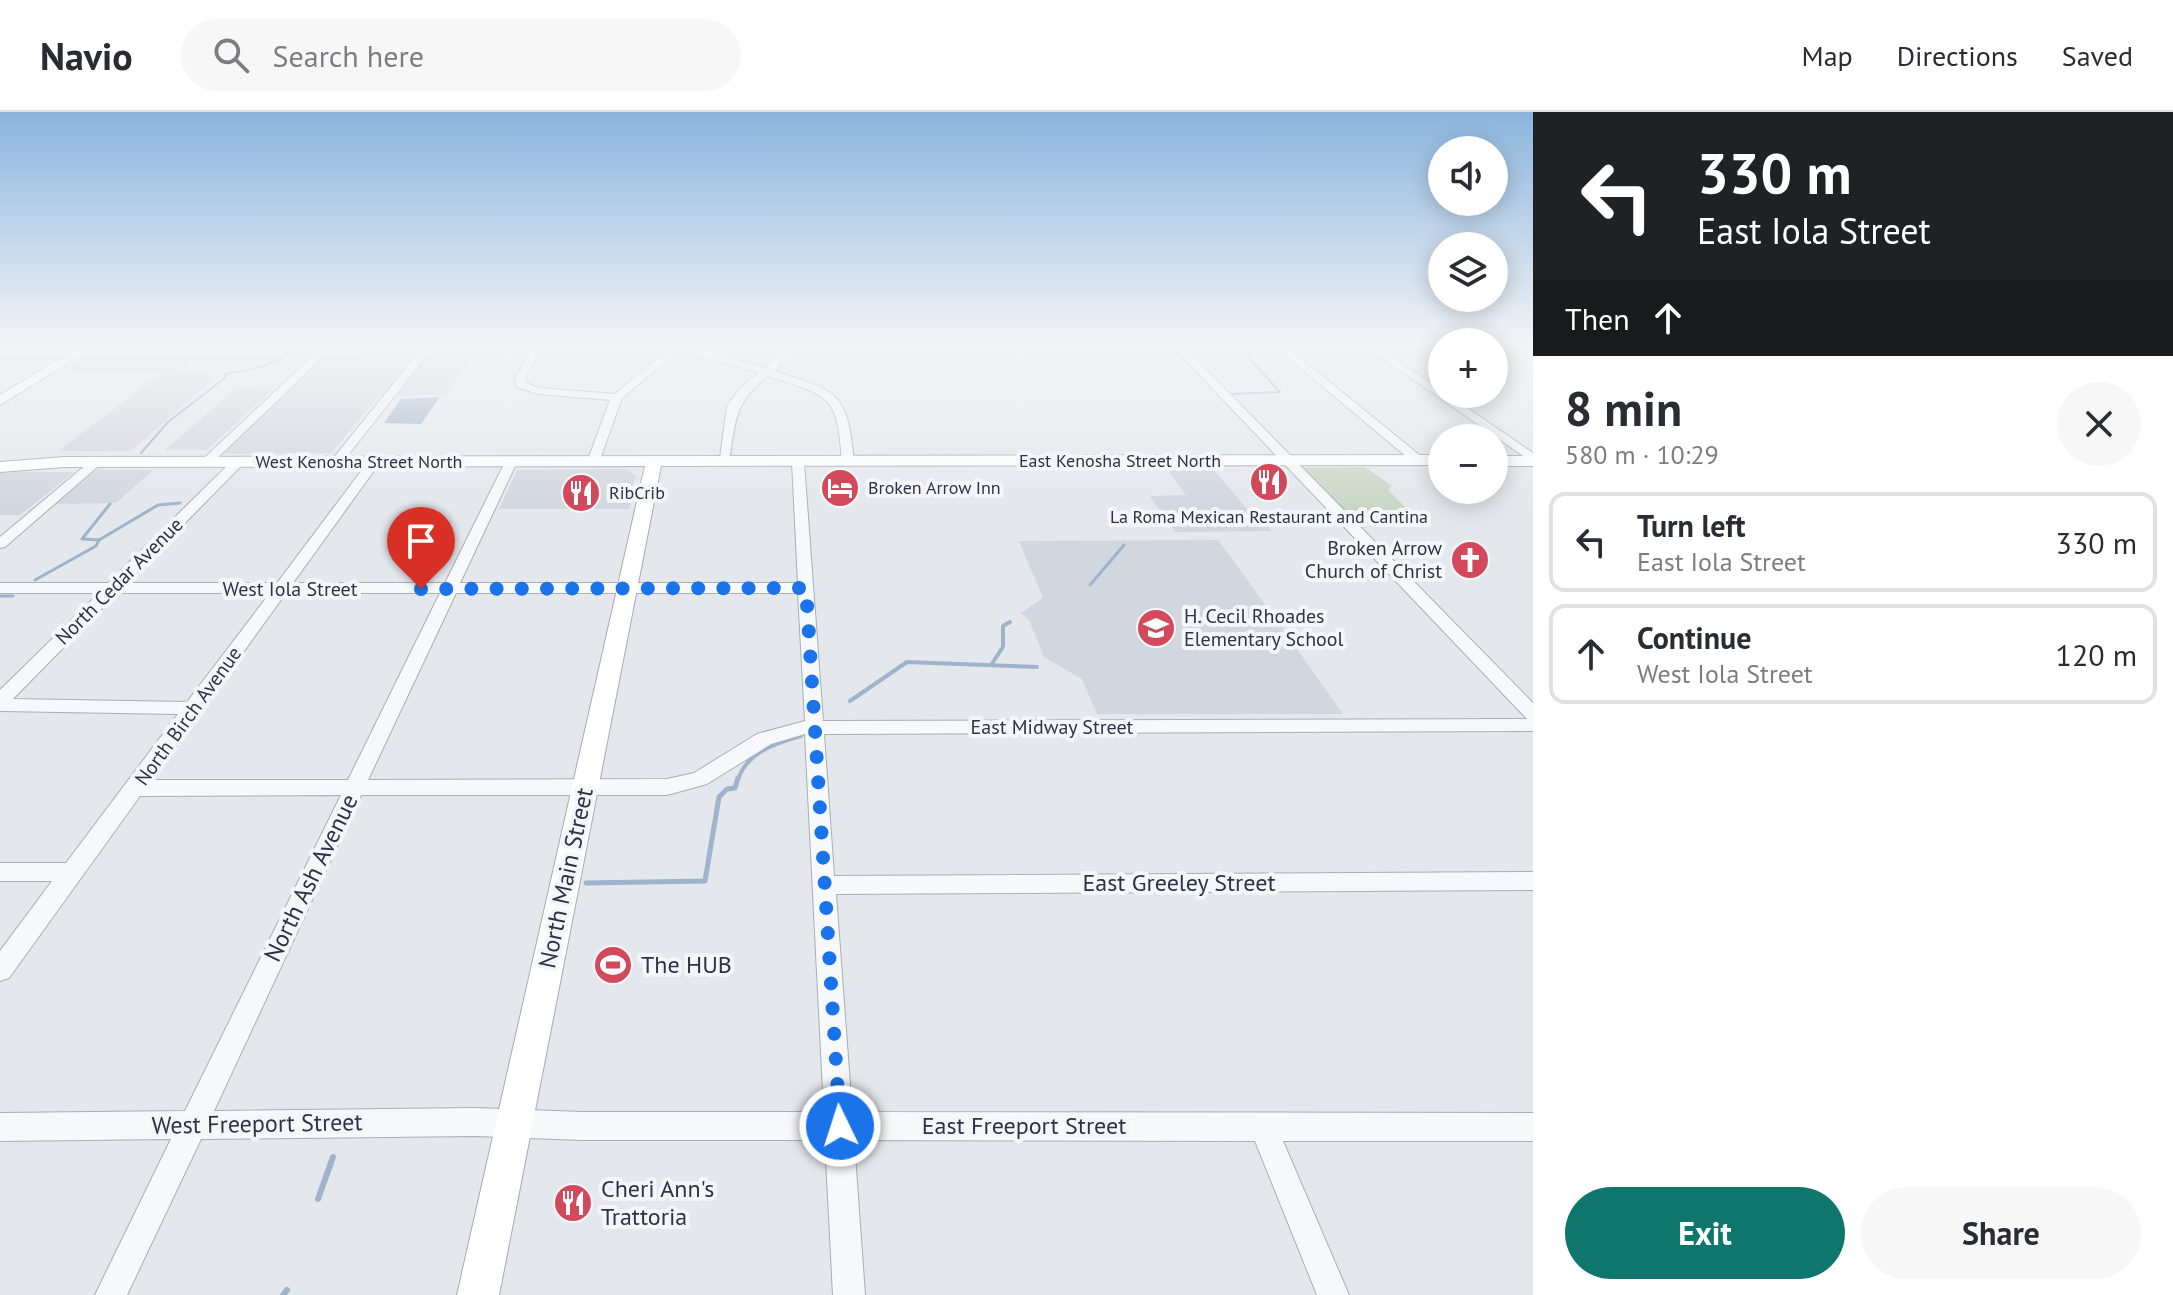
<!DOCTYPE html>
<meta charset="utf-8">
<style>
body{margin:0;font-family:"PT Sans",sans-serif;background:#f7f7f7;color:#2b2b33;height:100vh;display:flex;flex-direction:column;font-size:30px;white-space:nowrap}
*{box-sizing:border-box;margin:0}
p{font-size:26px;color:#7c7c81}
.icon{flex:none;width:44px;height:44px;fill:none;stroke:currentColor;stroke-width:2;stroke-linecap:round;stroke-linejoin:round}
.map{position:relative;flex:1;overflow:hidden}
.details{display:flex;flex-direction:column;background:#fff;width:640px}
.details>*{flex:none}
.hud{background:#202124;color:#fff;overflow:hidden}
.fabs{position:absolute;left:1428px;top:24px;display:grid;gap:16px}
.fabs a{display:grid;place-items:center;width:80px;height:80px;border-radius:50%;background:#fff;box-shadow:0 4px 20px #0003;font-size:40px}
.pin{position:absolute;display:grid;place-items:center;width:68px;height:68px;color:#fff;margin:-82px -34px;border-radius:50% 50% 50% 0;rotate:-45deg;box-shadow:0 0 8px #0007}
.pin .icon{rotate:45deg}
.me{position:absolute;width:88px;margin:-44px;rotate:356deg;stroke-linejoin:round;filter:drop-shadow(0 0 6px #0008)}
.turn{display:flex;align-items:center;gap:28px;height:168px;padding:0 32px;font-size:36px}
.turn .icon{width:104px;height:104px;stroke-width:2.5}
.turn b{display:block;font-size:56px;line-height:68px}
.then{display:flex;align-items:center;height:76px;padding:0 32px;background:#0003;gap:16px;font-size:30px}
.round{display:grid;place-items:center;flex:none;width:84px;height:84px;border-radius:42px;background:#f7f7f7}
.head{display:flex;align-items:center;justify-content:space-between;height:136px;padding:0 32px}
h1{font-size:48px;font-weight:800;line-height:60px}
.action{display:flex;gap:16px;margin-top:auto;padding:16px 32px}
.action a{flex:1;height:92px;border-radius:48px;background:#0f766e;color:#fff;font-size:32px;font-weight:800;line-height:92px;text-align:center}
.action a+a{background:#f7f7f7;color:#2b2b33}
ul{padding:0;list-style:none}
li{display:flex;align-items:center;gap:24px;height:100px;margin:0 16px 12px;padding:0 16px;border:4px solid #e1e1e2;border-radius:16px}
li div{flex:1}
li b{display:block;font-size:30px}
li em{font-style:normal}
header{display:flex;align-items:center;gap:48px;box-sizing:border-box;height:112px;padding:0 40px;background:#fff;border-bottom:2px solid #e1e1e2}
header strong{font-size:38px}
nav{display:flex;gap:44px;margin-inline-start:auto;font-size:28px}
.search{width:560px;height:72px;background:#f7f7f7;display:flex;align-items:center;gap:20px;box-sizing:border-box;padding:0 28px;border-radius:44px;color:#7c7c81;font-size:30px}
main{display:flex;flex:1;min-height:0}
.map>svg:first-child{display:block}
.built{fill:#d2d6de}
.green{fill:#c9d6c5}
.water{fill:#9fb4cc}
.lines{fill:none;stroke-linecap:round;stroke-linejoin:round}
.stream-far4{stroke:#9fb4cc;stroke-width:2}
.stream-far3{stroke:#9fb4cc;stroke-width:3}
.stream-far2{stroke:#9fb4cc;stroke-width:4}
.stream-far1{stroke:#9fb4cc;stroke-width:5}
.stream{stroke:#9fb4cc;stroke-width:6}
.minor-casing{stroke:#a9aeb7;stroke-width:2}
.major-casing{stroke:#a3abb8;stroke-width:2}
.minor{fill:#f7f8fa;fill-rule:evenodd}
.major{fill:#fff;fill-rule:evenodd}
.route{stroke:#1a73e8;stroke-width:14;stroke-dasharray:0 25.2}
.labels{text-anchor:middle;stroke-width:8;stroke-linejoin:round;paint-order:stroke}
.far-street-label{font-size:18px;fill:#2b3445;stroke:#f4f6f9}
.far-poi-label{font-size:18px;fill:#2b3445;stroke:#f4f6f9;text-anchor:start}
.poi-label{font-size:20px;fill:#2b3445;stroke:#f4f6f9;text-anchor:end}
.street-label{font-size:20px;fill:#2b3445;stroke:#f4f6f9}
.near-street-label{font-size:24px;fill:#2b3445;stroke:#f4f6f9}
.near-poi-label{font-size:24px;fill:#2b3445;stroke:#f4f6f9;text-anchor:start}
</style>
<header>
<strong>Navio</strong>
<div class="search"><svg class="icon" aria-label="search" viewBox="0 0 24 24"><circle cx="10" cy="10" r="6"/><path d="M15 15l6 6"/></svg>Search here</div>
<nav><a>Map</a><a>Directions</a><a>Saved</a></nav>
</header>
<main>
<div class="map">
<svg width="1533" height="1183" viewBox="0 0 1533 1183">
<rect width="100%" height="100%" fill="#e4e7ec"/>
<g class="built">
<polygon points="316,233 481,233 445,283 379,284 331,341 224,342 324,241"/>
<polygon points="90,243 195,243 173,260 199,260 213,267 131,339 58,339 162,261 63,260"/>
<polygon points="237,276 273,277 207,338 165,338"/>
<polygon points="621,357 630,359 636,365 629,382 632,385 629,397 499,397 517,358"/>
<polygon points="96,358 153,358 116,391 55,392"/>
<polygon points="1168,358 1214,358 1247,397 1253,397 1272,419 1175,420 1150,384 1186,383"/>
<polygon points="0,360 72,360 73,361 20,403 0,403"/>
<polygon points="1218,428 1267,495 1343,602 1097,602 1082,567 1044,545 1029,508 1021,501 1043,486 1019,429"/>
</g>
<polygon class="green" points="1365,355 1392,374 1388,378 1421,411 1362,411 1366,416 1356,415 1299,356"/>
<polygon class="water" points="440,285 421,312 384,311 401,287"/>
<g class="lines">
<g class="stream-far4">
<polyline points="1232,282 1280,280 1247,244 1257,238 1256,233"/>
<path d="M141,341L168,310L225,266V262C255,258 275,253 298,233"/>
</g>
<g class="stream-far3">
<polyline points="99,428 158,393 180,391"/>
<polyline points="35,468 96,434 99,428 82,427 110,392"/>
<polyline points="1090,473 1124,433"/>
<polyline points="0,484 13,484"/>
</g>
<g class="stream-far2">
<polyline points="991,553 1003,535 1003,514 1010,510"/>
<polyline points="850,589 907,550 1037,555"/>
<path d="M738,668C746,641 775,631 801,624"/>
</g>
<polyline class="stream-far1" points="586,771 705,769 719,685 727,677 735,676 738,666"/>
<g class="stream">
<polyline points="318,1087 333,1045"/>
<polyline points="283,1183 287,1178"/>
</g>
<defs>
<g id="minor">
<polygon points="435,233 341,352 331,349 419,240 325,243 210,353 200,350 319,238"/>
<path d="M534,233H544L525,266L526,271L539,276L615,282L670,236L663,233H685L765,256L794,233H805L774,259C839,280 847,279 854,349L848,353L842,349C837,282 831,285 768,264C733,292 736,308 729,350L719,353L727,294L742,274L759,261L680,238L622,286L599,350L589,353L587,350L610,288L538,282L517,275L515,266Z"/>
<path d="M1171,233H1182L1533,591V619L824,622L834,764L1533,760V778L836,782L852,1000L1533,1001V1029H1283L1349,1183H1317L1255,1029L854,1028L865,1183H833L825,1028H582L475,1024L201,1027L127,1183H95L171,1027L0,1029V1001L185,999L341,683L140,684L9,866L0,869V839L52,769H0V751H66L178,602L0,599V578L99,481H0V471H108L234,347H242V353L126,471H277L371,346L375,345L381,349L293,471H445L505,350L511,346L517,350L460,471H798L792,350L798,346L804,350L823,609L1527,607ZM117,481H270L187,590L13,587ZM286,481H440L348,668H151ZM456,481H798L805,609L757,622L694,661L667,667L368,668ZM805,622L824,1000H582L475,996L214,999L361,683H667L707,672L771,632Z"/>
<polygon points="1273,233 1284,233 1422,345 1422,351 1414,351"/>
<polygon points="1364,233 1376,233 1442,279 1442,282 1447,282 1533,341 1533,351"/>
<polygon points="0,238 280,238 285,241 280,244 0,244"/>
<polygon points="93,347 103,350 5,435 0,436 0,425"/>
</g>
<g id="major">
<polygon points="83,233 98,233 0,293 0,283"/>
<polygon points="1442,343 1442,353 661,354 499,1183 457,1183 645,354 64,355 0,360 0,350 64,345"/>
<rect x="1494" y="344" width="39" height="10"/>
</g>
</defs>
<use href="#minor" class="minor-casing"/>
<use href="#major" class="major-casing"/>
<use href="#minor" class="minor"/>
<use href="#major" class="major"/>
</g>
<linearGradient id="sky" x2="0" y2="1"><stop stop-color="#8bb4dd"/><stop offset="0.58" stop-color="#f3f4f6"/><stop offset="1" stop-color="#f3f4f6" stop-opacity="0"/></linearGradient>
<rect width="1533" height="399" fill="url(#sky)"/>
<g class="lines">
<polyline class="route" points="421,477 806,476 840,1014"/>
</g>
<defs>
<symbol id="restaurant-disc" viewBox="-11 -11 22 22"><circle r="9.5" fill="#d1495b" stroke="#f4f6f9"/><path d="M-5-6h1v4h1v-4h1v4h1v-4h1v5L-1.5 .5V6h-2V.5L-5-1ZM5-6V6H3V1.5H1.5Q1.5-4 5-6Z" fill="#fff"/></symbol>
<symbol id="hotel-disc" viewBox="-11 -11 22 22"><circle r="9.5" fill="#d1495b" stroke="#f4f6f9"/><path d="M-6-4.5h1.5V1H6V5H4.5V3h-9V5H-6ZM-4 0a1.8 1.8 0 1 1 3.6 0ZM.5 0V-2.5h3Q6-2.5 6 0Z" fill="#fff"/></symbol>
<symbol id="church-disc" viewBox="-11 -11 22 22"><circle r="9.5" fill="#d1495b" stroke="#f4f6f9"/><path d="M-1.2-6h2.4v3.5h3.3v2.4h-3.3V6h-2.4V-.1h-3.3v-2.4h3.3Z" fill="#fff"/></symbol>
<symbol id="school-disc" viewBox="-11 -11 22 22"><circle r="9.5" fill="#d1495b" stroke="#f4f6f9"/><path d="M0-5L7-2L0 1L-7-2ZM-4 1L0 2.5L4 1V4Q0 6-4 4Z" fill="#fff"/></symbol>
<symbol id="stadium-disc" viewBox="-11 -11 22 22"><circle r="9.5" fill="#d1495b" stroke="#f4f6f9"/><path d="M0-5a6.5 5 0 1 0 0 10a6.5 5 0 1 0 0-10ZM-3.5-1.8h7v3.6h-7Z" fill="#fff"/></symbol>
</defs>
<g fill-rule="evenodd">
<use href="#restaurant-disc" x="1247" y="348" width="44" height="44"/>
<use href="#hotel-disc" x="818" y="354" width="44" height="44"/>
<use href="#restaurant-disc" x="559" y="359" width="44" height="44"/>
<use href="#church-disc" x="1448" y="426" width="44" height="44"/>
<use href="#school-disc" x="1134" y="494" width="44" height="44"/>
<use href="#stadium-disc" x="591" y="831" width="44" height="44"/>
<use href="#restaurant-disc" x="551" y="1069" width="44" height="44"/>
</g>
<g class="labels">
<g class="far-street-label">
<text x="1120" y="355">East Kenosha Street North</text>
<text x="359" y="356">West Kenosha Street North</text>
</g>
<g class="far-poi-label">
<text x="868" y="382">Broken Arrow Inn</text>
<text x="609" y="387">RibCrib</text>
<text x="1269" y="411" text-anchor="middle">La Roma Mexican Restaurant and Cantina</text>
</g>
<g class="poi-label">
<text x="1442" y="443">Broken Arrow<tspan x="1442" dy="23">Church of Christ</tspan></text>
<text x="1184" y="511" text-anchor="start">H. Cecil Rhoades<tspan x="1184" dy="23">Elementary School</tspan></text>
</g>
<g class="street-label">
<text transform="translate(119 469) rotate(-45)" y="7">North Cedar Avenue</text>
<text x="290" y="484">West Iola Street</text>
<text transform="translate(188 604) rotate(-54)" y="7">North Birch Avenue</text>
<text x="1052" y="622">East Midway Street</text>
</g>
<g class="near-street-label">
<text transform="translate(311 766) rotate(-64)" y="8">North Ash Avenue</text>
<text transform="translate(566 766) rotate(-78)" y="8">North Main Street</text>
<text x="1179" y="779">East Greeley Street</text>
<text transform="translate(257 1012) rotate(-1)" y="8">West Freeport Street</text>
<text x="1024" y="1022">East Freeport Street</text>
</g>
<g class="near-poi-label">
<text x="641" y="861">The HUB</text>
<text x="601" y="1085">Cheri Ann's<tspan x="601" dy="28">Trattoria</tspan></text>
</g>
</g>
</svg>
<div class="fabs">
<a><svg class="icon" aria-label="sound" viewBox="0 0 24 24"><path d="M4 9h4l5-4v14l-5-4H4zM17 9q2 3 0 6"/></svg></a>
<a><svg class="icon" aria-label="layers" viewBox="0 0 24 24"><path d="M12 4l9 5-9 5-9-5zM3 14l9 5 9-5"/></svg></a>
<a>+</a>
<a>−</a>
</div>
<div class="pin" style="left:421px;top:477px;background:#d93025"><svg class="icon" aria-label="arrive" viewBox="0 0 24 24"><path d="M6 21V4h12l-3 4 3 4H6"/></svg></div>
<svg class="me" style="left:840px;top:1014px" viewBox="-20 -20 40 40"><circle r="17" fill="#1a73e8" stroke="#fff" stroke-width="3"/><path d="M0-11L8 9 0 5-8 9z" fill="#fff"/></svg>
</div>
<section class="details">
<div class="hud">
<div class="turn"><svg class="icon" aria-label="left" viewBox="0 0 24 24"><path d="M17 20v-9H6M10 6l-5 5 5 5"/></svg><div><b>330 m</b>East Iola Street</div></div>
<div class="then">Then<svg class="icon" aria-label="ahead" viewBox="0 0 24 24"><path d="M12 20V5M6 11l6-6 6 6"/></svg></div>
</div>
<div class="head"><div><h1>8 min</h1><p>580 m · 10:29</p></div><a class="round"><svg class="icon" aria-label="close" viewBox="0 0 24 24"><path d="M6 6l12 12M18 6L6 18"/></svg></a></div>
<ul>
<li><svg class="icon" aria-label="left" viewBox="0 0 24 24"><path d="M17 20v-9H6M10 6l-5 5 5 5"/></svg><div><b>Turn left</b><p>East Iola Street</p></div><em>330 m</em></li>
<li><svg class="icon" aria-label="ahead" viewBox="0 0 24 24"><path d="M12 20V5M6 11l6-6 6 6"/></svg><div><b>Continue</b><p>West Iola Street</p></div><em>120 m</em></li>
</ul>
<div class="action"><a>Exit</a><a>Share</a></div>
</section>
</main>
